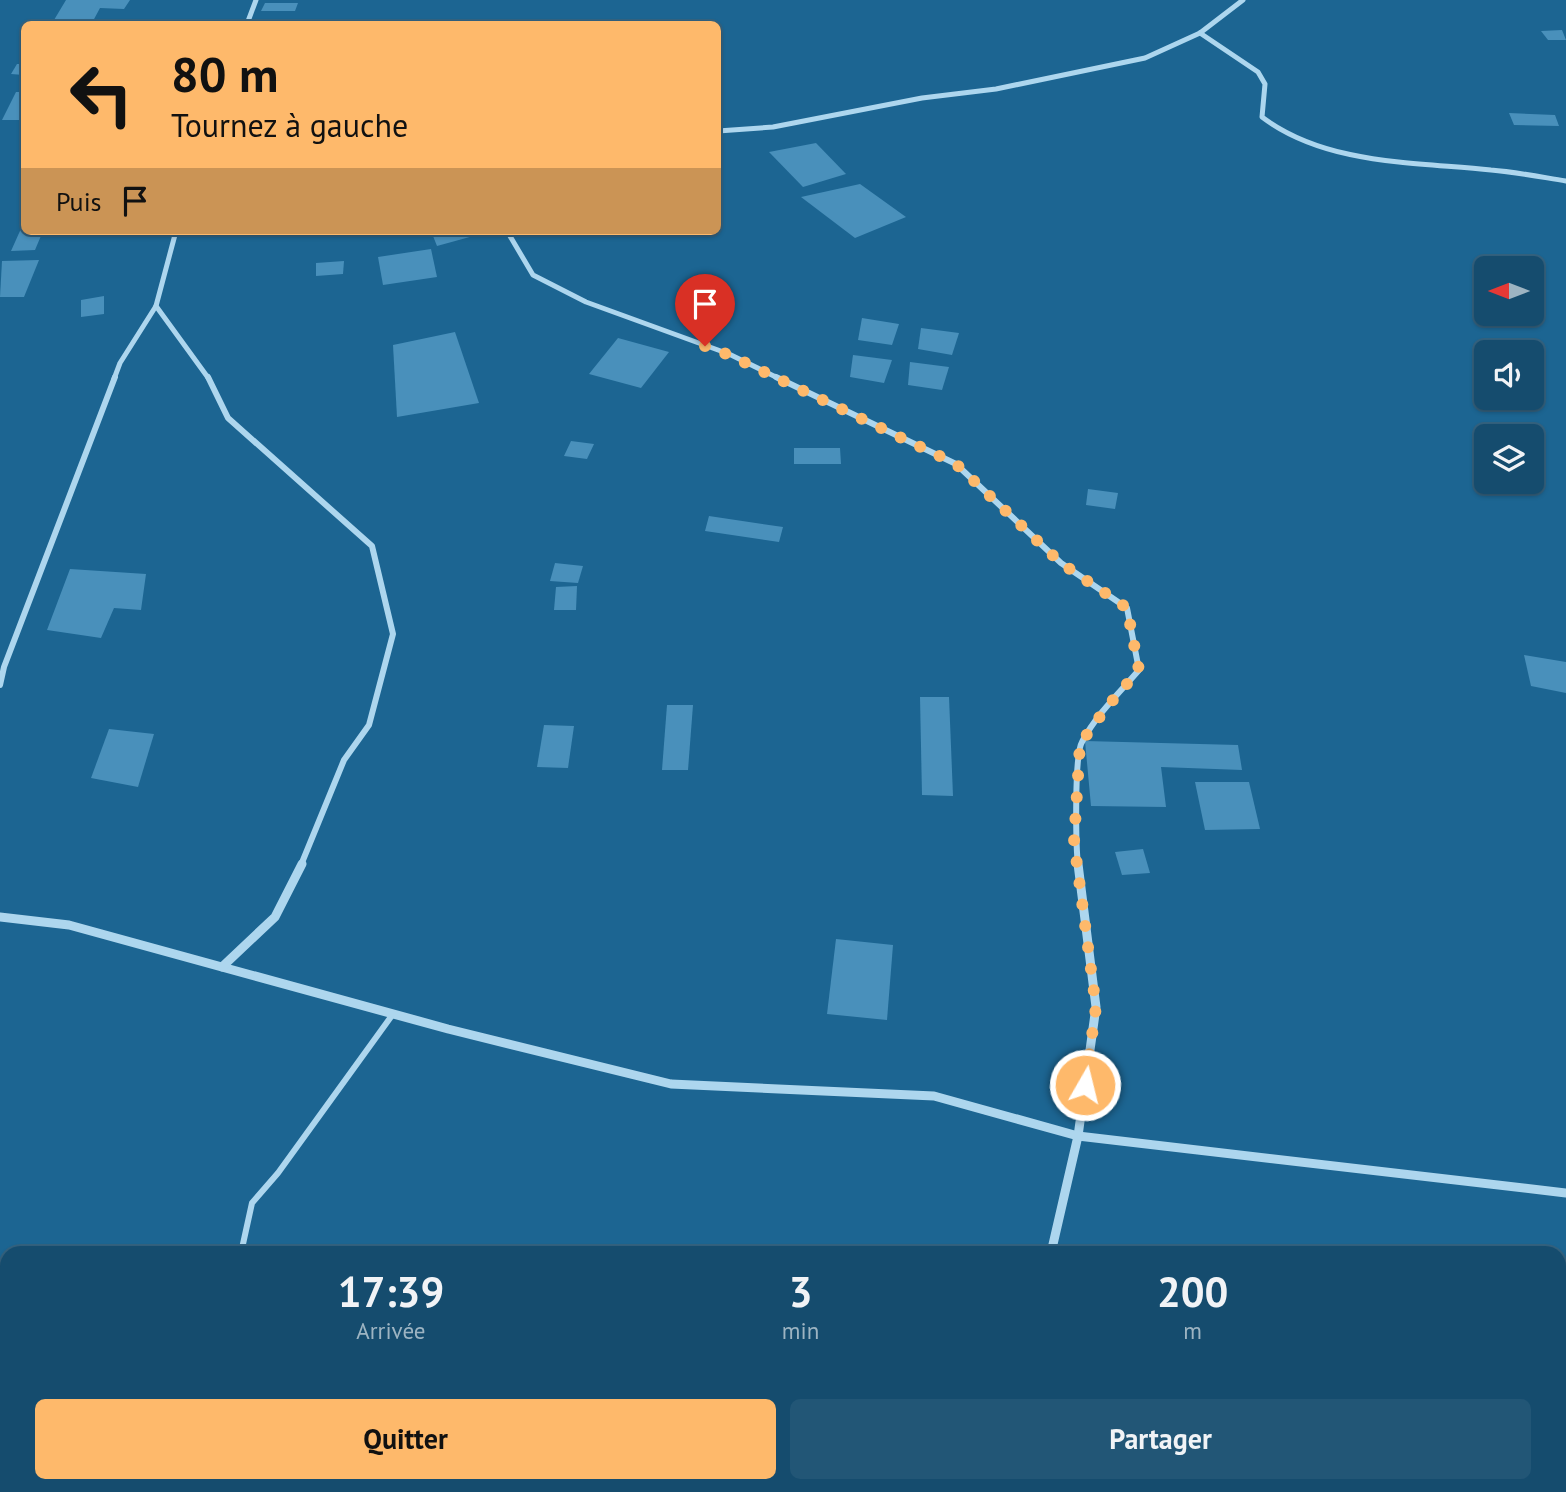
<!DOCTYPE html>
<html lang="fr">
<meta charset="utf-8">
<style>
body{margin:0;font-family:"PT Sans",sans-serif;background:#225676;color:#f1f3f6;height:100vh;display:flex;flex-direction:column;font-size:26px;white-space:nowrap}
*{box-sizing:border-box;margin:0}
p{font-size:23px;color:#9db4c2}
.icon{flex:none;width:38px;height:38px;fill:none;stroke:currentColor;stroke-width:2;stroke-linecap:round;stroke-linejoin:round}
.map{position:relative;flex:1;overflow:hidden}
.side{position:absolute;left:0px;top:1246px;width:1566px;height:247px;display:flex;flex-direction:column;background:#154c6e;border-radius:21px 21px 0 0;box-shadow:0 2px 5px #0004,0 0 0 2px #346381}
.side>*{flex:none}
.hud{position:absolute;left:21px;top:21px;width:700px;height:214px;border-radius:10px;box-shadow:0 2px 5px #0004,0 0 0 2px #346381;background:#feb96b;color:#111;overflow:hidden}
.needle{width:46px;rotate:270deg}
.fabs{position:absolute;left:1474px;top:256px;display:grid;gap:14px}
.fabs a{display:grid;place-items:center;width:70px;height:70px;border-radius:10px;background:#154c6e;box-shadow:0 2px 5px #0004,0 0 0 2px #346381;font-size:35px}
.pin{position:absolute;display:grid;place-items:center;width:60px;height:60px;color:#fff;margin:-72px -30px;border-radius:50% 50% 50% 0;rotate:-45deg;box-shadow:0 0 7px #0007}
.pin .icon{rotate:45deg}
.me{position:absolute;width:77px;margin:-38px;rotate:8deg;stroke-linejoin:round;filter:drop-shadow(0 0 5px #0008)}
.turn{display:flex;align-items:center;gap:24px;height:147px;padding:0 35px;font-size:32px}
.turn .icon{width:91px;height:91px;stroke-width:2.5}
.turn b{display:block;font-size:49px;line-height:60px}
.then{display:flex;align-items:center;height:66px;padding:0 35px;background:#0003;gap:14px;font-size:26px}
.eta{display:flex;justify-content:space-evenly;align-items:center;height:119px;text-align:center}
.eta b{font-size:42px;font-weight:700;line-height:49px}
.button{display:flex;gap:14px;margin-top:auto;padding:14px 35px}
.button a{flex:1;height:80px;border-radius:10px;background:#feb96b;color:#111;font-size:28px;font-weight:700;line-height:80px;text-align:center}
.button a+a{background:#225676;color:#f1f3f6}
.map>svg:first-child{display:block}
.building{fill:#4990bb}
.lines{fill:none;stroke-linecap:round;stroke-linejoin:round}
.service{stroke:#add6ee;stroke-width:6}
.minor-far2{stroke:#add6ee;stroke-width:5}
.minor-far1{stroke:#add6ee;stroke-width:6}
.minor{stroke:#add6ee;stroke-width:9}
.route{stroke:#feb96b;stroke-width:12;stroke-dasharray:0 21.6}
</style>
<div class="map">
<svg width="1566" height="1492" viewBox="0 0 1566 1492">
<rect width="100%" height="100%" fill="#1c6592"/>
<g class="building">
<polygon points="66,0 130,0 124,9 100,8 93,21 54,20"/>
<polygon points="265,3 298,3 295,11 261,11"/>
<polygon points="1562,30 1566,40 1548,40 1541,31"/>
<polygon points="17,64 24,64 24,75 11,74"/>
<polygon points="16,92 24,92 24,120 2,120"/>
<polygon points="1509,113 1555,115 1559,126 1514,125"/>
<polygon points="816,143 846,174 803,187 769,152"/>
<polygon points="860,184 906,217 855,238 801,197"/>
<polygon points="24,222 24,231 43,231 35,250 11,251"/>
<polygon points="431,231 475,231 477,235 437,246"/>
<polygon points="431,249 437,277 383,285 378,257"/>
<polygon points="39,260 24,297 0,297 2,261"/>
<polygon points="344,261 343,274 316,276 316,263"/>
<polygon points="104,296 104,314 81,317 81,300"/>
<polygon points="862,318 899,324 892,345 858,340"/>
<polygon points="921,328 959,333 952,355 918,349"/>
<polygon points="455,332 479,403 397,417 393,345"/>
<polygon points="618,338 669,352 641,388 589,374"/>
<polygon points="853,355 892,360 884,383 850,377"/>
<polygon points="910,362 949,367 942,390 908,385"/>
<polygon points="571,441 594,444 587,459 564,456"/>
<polygon points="794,448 840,448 841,464 794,464"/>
<polygon points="1088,489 1118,493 1115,509 1086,505"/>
<polygon points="709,516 783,527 779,542 705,531"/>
<polygon points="555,563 583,566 578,583 550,581"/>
<polygon points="70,569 146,574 141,610 114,608 101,638 47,630"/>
<polygon points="577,586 576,610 554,610 556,587"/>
<polygon points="1524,655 1566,662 1566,693 1531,686"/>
<polygon points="920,697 949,697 953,796 922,795"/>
<polygon points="667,705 693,705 688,770 662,770"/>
<polygon points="544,725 574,726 568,768 537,767"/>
<polygon points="109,729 154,734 138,787 91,778"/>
<polygon points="1085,741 1238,745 1242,770 1161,767 1166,807 1091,806"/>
<polygon points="1195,782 1249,782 1260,829 1205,830"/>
<polygon points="1143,849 1150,873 1122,875 1115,852"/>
<polygon points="836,939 893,945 887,1020 827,1014"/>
<polygon points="7,1395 7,1470 0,1482 0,1407"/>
<rect x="754" y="1486" width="47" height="6"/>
</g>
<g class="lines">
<g class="service">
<polyline points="241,1253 252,1203 278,1173 393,1014"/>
<polyline points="191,1492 192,1486"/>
</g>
<g class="minor-far2">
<polyline points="247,24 256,0"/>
<path d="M1200,33L1258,72L1265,84L1262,117C1326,165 1414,162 1491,170C1516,172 1541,177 1566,181"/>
<polyline points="718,131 773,127 922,98 996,89 1145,58 1200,33 1243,0"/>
<polyline points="507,231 533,275 586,302 729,354 780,379"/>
<polyline points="156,306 209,379"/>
<polyline points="114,379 120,363 156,306 176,231"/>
</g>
<g class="minor-far1">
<polyline points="208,377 228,418 372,546 393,634 369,725 344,760 301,865"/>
<path d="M776,377L956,464L1061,563L1127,608L1139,670C1120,692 1096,715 1082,742C1074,755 1076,847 1078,865"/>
<polyline points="0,685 4,667 115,377"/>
</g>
<g class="minor">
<polyline points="0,917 69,925 448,1029 671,1084 934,1096 1078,1136 1566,1193"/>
<polyline points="222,967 275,917 302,864"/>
<polyline points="1051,1253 1078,1136 1096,1007 1078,864"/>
<polyline points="994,1492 995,1486"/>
</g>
</g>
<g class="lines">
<polyline class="route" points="705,346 729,355 956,464 1061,563 1127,608 1139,670 1106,708 1080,744 1074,842 1096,1007 1085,1085"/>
</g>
</svg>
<div class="fabs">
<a><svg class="needle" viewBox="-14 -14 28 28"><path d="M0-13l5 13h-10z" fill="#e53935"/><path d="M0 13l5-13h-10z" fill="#9db4c2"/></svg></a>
<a><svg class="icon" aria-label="sound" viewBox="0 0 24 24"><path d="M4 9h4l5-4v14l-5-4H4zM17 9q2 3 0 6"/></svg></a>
<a><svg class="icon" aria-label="layers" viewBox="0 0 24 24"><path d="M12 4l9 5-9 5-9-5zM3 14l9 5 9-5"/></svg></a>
</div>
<div class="pin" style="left:705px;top:346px;background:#d93025"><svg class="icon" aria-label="arrive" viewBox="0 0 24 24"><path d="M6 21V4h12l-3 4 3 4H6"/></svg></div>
<svg class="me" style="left:1085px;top:1085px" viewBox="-20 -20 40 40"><circle r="17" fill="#feb96b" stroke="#fff" stroke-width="3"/><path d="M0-11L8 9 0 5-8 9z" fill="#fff"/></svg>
<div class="hud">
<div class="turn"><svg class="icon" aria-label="left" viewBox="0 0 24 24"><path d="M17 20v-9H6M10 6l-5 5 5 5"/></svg><div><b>80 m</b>Tournez à gauche</div></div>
<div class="then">Puis<svg class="icon" aria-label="arrive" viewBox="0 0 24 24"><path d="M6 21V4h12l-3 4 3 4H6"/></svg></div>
</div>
<section class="side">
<div class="eta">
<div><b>17:39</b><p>Arrivée</p></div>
<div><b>3</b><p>min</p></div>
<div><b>200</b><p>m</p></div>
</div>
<div class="button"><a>Quitter</a><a>Partager</a></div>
</section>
</div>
